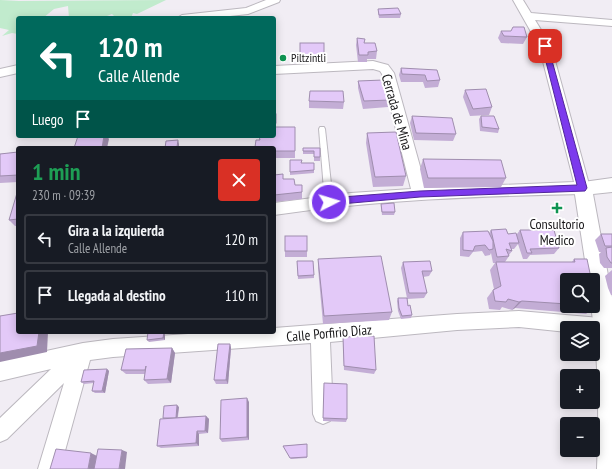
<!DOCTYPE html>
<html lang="es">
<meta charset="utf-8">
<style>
body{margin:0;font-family:"PT Sans Narrow",sans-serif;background:#242831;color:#f1f3f6;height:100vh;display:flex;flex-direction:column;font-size:15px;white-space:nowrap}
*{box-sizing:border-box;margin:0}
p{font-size:13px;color:#9ea1a6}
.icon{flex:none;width:22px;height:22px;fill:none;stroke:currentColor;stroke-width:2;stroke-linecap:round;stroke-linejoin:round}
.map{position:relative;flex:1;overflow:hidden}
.side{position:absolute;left:16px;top:146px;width:260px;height:188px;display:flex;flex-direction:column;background:#171b24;border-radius:4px;box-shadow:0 2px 10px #0003}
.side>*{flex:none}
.top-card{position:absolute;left:16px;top:16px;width:260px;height:122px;border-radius:4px;box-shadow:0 2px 10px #0003;background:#00695c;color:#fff;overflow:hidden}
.tools{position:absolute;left:560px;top:273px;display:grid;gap:8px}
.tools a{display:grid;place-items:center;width:40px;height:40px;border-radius:4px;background:#171b24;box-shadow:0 2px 10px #0003;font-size:20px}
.pin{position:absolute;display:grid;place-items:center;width:34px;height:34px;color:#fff;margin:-17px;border-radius:8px;box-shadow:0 2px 6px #0006}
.me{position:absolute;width:44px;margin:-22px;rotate:85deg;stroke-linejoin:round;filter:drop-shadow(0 0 3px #0008)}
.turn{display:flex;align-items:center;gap:14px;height:84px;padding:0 16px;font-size:18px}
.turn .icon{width:52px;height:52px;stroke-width:2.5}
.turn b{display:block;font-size:28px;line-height:34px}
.then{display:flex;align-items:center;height:38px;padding:0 16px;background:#0003;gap:8px;font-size:15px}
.round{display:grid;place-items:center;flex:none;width:42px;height:42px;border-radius:4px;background:#242831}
.head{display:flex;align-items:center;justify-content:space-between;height:68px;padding:0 16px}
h1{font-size:24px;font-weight:800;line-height:30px;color:#1e9e55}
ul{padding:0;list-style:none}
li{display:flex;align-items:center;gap:12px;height:50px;margin:0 8px 6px;padding:0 8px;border:2px solid #363941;border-radius:4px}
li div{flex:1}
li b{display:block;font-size:15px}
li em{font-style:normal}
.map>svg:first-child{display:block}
.green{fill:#c1ebcd}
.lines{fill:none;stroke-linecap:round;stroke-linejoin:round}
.service-casing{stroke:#bcb8bf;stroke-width:2}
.minor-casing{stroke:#bcb8bf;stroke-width:2}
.tertiary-casing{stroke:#bcb8bf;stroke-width:2}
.service{fill:#fff;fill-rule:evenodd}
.minor{fill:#fff;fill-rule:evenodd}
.tertiary{fill:#fff;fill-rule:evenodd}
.wall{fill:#c3add5}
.shaded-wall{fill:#9f8dae}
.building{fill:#e3c9f8;stroke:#9f8dae}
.route{fill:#7c3aed;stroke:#51269a}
.poi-dot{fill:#0f9452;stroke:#fff;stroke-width:1.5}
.labels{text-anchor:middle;stroke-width:4;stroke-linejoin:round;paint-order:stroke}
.far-poi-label{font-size:12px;fill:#181719;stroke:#fff;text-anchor:start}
.street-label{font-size:14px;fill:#181719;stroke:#fff}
.poi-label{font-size:14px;fill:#181719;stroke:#fff}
</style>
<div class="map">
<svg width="612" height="469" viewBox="0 0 612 469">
<rect width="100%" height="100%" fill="#f1edf4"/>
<polygon class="green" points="0,0 19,1 166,0 137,14 133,13 131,18 116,18 112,14 102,18 69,18 68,6 54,9 43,18 18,18 18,34 12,33 2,36 9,30 0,28"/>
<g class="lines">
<defs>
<polygon id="service" points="320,127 324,127 325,129 333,202 329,205 325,202 319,129"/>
<g id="minor">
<polygon points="266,0 280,0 279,2 248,14 212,18 177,18 182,15 246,8"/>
<path d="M513,0H523L531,13L612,20V26L535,20L551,46L590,188L588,192L583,194C479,196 377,200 274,215V203L351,193L411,189L382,74L380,71L373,69L274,74V66L373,61L388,65L394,73L426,188L574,182L539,46Z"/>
<polygon points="18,65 18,73 0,77 0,69"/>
<polygon points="519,311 612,319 612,337 593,335 593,328 567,328 567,332 519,327 457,330 330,342 333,414 330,421 323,424 316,421 313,414 311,343 113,357 90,360 60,469 38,469 64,383 7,439 0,442 0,418 51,369 0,381 0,361 83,343 113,339 218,332 274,332 274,328 457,314"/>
</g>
<path id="tertiary" d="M612,178V192L593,194L612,297V469H597C599,417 599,357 591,306H593V280H588L574,188L576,183Z"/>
</defs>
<use href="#service" class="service-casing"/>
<use href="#minor" class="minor-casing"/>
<use href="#tertiary" class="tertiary-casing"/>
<use href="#service" class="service"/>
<use href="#minor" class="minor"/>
<use href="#tertiary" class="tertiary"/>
</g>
<g class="wall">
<polygon points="378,9 401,14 400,18 379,18 378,12"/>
<polygon points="501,31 527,37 523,44 501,43 498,38"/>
<polygon points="357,38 377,51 376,59 367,59 367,62 358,62 356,45"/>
<polygon points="324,43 323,63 300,64 300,56"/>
<polygon points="401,68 440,80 438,87 425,88 423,82 401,82 399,75"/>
<polygon points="358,81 389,100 388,107 363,109 358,88"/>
<polygon points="465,90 492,107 489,115 470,116 463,97"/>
<polygon points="309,101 344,102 343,109 309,108"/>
<polygon points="274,114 276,114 276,127 295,127 295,158 275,158 274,148 256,148 255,147 259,140 259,136 274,136"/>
<polygon points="412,116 456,134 453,141 414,140 410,123"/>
<polygon points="481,116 499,129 498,133 480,131 479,119"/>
<polygon points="367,133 406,176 403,186 373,187 366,143"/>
<polygon points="303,148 320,148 320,161 314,161 314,154 303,154"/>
<polygon points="18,152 18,182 0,183 0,154"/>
<polygon points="423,159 506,178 501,187 424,188 420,169"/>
<polygon points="290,160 301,163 314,163 314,173 290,175"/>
<polygon points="274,175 295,185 302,192 302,199 274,202"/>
<polygon points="18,193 18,226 15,226 9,220"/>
<polygon points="381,204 395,212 394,215 382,215 381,207"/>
<polygon points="491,230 508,234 517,234 520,230 559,248 554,254 530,255 527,259 523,259 518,244 514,249 511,249 512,251 509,255 509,256 505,262 572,262 574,259 587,259 567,280 567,306 593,306 595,307 586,314 515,308 512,310 502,307 500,310 489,309 487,298 493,290 494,289 490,270 495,263 493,263 491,253 490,255 485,256 482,251 473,252 469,257 460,256 460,238 463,232 489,233"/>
<polygon points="601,234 612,234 612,268 604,268 600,263 599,254 601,252 599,252 595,240"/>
<polygon points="307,236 307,257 285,257 285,251"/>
<polygon points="318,259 392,312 389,320 323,324 318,268"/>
<polygon points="297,261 314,275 314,278 298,279"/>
<polygon points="403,262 432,271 429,276 423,277 427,293 424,298 407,299 408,306 412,315 411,318 401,319 398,311 397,301 398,298 407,298 401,268"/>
<polygon points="612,270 612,295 611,295 608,288 605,276"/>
<polygon points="165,332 165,340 149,342 147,340"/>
<polygon points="343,337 376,370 374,374 344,370 343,341"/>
<polygon points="230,344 231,348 228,384 216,384 214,380"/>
<polygon points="172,348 175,353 171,383 148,384 144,380 145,374 126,374 121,370"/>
<polygon points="107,369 109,371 105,393 95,393 92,391 94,383 84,384 81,382"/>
<polygon points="324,383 347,419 346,422 323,421"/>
<polygon points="249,402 249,440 222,442 220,439"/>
<polygon points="179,407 178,417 206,416 209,419 208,433 199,434 199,446 161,448 157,446 163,418"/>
<polygon points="307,444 307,458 291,459 283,446"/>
</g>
<g class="shaded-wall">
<polygon points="104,136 107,136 109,139 107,148 102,148"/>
<polygon points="178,140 179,144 179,148 178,148 177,147"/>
<polygon points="522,301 515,308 512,310 519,302"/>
<polygon points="39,332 48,332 47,352 0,362 0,353"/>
<polygon points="164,332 165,332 165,340 163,338"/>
<polygon points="230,344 231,348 228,384 226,380"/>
<polygon points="172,348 175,353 171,383 167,379"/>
<polygon points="107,369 109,371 105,393 102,391"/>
<polygon points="247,398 249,402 249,440 247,437"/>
<polygon points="177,405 179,407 177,419 176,418"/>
<polygon points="206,416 209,419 208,433 205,431"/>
<polygon points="197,431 199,434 199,446 196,443"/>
<polygon points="122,450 127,452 125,469 119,469"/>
<polygon points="91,453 97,456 95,469 88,469"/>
</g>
<g class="building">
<polygon points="398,8 401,14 379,15 378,9"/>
<polygon points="513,27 524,27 527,37 504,36 501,31 511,31"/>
<polygon points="357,38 365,39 364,43 375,43 377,51 368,52 368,55 359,55"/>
<rect x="300" y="43" width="24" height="13"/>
<polygon points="401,68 437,70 440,80 427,81 425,75 402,74"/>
<polygon points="383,80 389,100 364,101 358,81"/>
<polygon points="486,89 492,107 473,109 465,90"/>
<polygon points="310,91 343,91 344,102 309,101"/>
<rect x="274" y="114" width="2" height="9"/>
<polygon points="412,116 452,118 456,134 416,133"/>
<polygon points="481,116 494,116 499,129 482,127"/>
<polygon points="275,127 295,127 295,151 274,151 274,147 255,147 256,140 260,140 259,136 274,136 274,129"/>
<polygon points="396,132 406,176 375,177 367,133"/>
<polygon points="78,136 104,136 102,148 74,148"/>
<polygon points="178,140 177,147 165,148 166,141"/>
<polygon points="303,148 320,148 320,157 314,157 314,151 303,151"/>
<polygon points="18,152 18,175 0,176 0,154"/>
<polygon points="423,159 501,160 506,178 428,178"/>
<polygon points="290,160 302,160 301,163 314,163 314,170 290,172"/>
<polygon points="283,174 283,179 294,179 295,185 302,185 302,192 274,195 274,175"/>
<polygon points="17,193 18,193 18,219 9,220"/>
<polygon points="394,203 395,212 382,212 381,204"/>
<polygon points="506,229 508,234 516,233 519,243 509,243 512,251 506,249 509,256 497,257 491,230"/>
<polygon points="520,230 554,230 559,248 530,249 532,253 527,253"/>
<polygon points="488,231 493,241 493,249 489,250 485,245 475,246 473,251 463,250 463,232"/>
<polygon points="601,234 612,234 612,246 605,246"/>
<rect x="285" y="236" width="22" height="15"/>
<polygon points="612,247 612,263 611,263 607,257 606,248"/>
<polygon points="381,256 392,312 324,316 318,259"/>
<polygon points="574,259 587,259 591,278 587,279 592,278 592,280 567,280 567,304 522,301 519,302 508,299 506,302 495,301 493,290 501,286 496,262 575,262"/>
<polygon points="297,261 313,261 314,275 298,276"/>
<polygon points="430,261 432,271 422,271 427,293 409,293 403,262"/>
<polygon points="593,296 595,297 595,307 586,306 593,306"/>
<polygon points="398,298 407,298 408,306 410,305 412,315 402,316 399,308"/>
<polygon points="18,313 18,332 39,332 37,346 0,353 0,316"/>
<polygon points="148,332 164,332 163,338 147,340"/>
<polygon points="374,336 376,370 344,366 343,337"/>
<polygon points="218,344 230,344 226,380 214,380"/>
<polygon points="172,348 167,379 144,380 146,366 145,370 121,370 126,349"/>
<polygon points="107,369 102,391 92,391 94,381 81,382 84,370"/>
<polygon points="324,383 347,384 347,419 323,418"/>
<polygon points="247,398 247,437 220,439 221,400"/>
<polygon points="177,405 176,418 163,418 164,406"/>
<polygon points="206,416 205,431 197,431 196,443 157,446 160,419"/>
<polygon points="307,444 307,457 290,458 283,446"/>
<polygon points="56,449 91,453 88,469 50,469"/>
<polygon points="98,449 122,450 119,469 94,469"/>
</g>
<polygon class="route" points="542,44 548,46 587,188 585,191 420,197 329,205 326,204 325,202 329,198 420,191 577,185 542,46"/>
<g class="poi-dot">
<circle cx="283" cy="58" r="4"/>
<path d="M555 202h4v4h4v4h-4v4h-4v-4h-4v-4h4z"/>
</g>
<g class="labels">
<g class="far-poi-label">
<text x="291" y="62">Piltzintli</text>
</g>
<g class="street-label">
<text transform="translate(397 112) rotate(74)" y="5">Cerrada de Mina</text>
<text transform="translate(329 333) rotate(-5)" y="5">Calle Porfirio Díaz</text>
</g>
<g class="poi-label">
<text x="557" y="229">Consultorio<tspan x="557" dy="16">Medico</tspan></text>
</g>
</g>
</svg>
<div class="tools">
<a><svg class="icon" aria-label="search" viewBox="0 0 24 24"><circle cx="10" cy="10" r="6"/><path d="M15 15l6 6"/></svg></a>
<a><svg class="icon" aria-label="layers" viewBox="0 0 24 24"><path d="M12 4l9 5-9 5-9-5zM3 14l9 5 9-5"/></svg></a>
<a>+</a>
<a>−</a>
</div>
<div class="pin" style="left:545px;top:46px;background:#d93025"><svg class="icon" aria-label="arrive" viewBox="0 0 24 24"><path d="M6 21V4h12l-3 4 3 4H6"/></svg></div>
<svg class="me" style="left:329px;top:202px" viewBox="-20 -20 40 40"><circle r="17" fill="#7c3aed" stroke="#fff" stroke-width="3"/><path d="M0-11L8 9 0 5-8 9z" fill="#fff"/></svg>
<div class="top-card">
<div class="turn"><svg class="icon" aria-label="left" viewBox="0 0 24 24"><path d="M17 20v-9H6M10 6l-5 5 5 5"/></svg><div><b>120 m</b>Calle Allende</div></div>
<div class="then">Luego<svg class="icon" aria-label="arrive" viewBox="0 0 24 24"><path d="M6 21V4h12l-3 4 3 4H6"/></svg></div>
</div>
<section class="side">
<div class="head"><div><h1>1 min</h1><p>230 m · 09:39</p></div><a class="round" style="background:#d93025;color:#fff"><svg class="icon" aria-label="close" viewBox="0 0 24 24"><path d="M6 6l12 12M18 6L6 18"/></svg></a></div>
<ul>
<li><svg class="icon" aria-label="left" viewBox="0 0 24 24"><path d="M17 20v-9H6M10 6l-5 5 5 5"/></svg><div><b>Gira a la izquierda</b><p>Calle Allende</p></div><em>120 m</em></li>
<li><svg class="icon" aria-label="arrive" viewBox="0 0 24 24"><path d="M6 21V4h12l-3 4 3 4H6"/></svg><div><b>Llegada al destino</b></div><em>110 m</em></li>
</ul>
</section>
</div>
